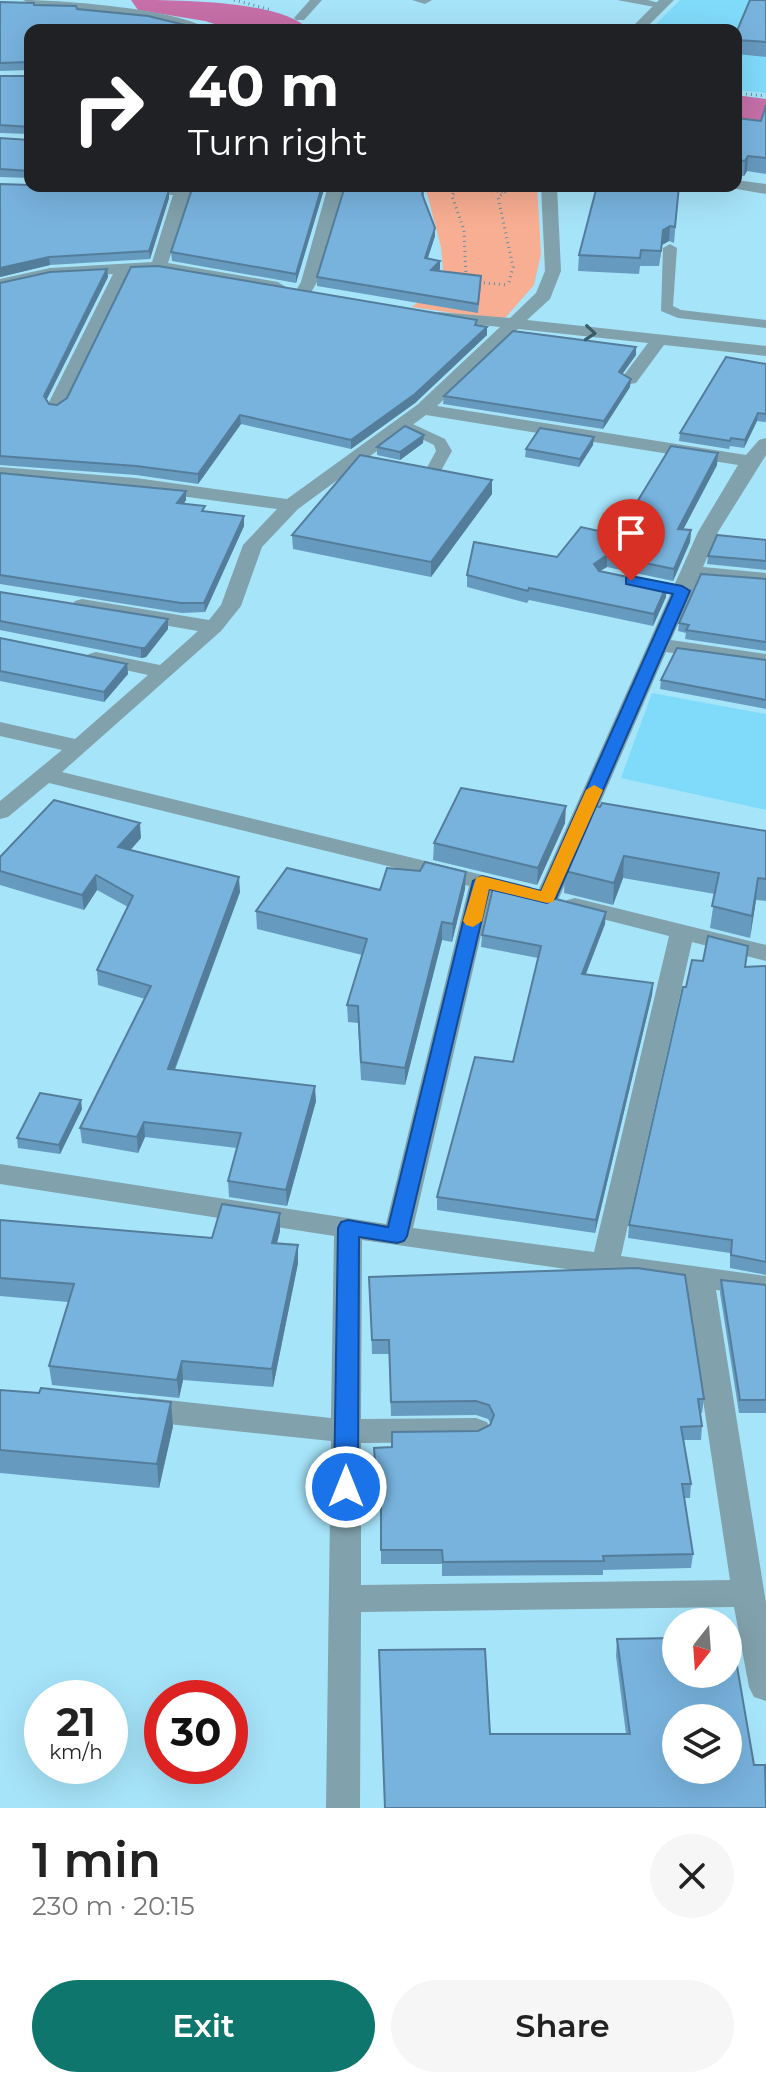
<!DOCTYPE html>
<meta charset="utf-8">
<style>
body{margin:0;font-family:Montserrat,sans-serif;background:#f6f6f6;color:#222;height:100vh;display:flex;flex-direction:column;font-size:30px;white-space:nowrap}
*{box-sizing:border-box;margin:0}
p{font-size:26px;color:#767676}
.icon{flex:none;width:44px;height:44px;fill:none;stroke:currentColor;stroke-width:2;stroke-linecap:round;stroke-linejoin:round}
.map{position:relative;height:1808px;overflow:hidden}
.side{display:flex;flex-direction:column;background:#fff;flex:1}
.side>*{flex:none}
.hud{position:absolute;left:24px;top:24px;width:718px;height:168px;border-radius:16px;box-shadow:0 8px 32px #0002;background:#202124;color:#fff;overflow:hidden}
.needle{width:52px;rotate:197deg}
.fabs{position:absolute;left:662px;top:1608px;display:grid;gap:16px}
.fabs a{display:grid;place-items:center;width:80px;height:80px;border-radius:50%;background:#fff;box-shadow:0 8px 32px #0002;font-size:40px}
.speed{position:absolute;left:24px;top:1680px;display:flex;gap:16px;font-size:40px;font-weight:700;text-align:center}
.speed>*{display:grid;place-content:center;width:104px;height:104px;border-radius:50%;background:#fff;box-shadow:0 8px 32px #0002;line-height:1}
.speed small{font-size:20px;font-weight:400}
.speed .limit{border:12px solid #d22;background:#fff;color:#111}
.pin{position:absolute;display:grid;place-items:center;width:68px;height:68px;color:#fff;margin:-82px -34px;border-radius:50% 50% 50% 0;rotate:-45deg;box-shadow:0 0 8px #0007}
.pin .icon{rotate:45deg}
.me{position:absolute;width:88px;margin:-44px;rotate:0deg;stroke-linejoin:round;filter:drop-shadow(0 0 6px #0008)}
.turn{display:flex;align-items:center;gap:28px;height:168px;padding:0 32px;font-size:36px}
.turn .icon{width:104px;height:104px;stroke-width:2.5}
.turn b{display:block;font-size:56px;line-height:68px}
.round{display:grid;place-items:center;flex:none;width:84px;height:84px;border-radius:42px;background:#f6f6f6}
.head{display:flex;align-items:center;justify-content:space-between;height:136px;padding:0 32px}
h1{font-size:48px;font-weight:600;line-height:60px}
.button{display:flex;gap:16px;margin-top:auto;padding:16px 32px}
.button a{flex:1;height:92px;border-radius:48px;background:#0f766e;color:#fff;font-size:32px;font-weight:600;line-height:92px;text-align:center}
.button a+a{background:#f6f6f6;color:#222}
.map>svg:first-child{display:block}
.built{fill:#80dbfa}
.green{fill:#f8ae92}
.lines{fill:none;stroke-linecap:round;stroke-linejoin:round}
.river{fill:#c66fa8;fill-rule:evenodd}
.path{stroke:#5f90a1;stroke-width:3;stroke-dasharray:1 4;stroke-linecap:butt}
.lane{fill:#81a1ac;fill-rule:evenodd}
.street{fill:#81a1ac;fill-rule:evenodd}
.wall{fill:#679abf}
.shaded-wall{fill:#547d9b}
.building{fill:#78b3de;stroke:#547d9b;stroke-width:2;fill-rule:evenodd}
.oneway{stroke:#3a5c67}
.route{fill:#1a73e8;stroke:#114b97;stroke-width:2}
.slow{fill:#f59e0b}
</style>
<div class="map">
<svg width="766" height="1808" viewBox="0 0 766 1808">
<rect width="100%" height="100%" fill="#a6e4fa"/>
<g class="built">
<polygon points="680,0 766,0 766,93 736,90 736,30 650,30"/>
<polygon points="652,693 766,714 766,810 621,778"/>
</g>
<polygon class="green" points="425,186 537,186 541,254 534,285 506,317 495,319 412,307 444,281 441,247"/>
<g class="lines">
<g class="river">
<path d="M131,0C173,0 284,0 309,30H234L205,21L138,10Z"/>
<polygon points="736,95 766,99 766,131 736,127"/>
</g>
<g class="path">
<polyline points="234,0 272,10"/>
<polyline points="736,93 766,96"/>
<polyline points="437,186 506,192"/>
<polyline points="456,189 452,196 464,230 466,279"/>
<polyline points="474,282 508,285"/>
<polyline points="509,282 513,267 498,197 513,186"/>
</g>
<g class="lane">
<polygon points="310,0 322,0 304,20 296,20 294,18"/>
<polygon points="617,0 648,0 666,5 660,8"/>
<polygon points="670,244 677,248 673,306 681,310 766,320 766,328 678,318 661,311 663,248"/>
<polygon points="402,419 445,439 452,451 438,476 426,476 424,473 436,451 434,445 397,427 397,421"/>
</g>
<g class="street">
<path d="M23,0C61,0 181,9 209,30H187L149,20L30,4Z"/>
<polygon points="412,0 432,0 425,4"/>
<polygon points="659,0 674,0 644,30 629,30"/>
<polygon points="736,180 766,184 766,194 731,188 729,186 736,186"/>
<polygon points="132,186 193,186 168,263 278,282 286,287 278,292 159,271 130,273 65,406 56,411 50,410 47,406 113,274 50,278 0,289 0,279 50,268 152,262 173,195 138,194 133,192"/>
<polygon points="328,186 344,186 317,282 309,296 297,296 295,292 301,282"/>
<path d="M541,186H557L561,271L550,299L527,320L766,346V356L664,345L636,383L630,384L621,379L648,343L518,329L437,406L746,455L759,440L766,438V455L718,532L703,567L766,573V585L698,579L671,640L766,654V666L666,652L559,898L555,903H539L535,898L698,532L738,465L426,415L298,509L262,547L241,606L221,631L62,772L531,887L535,892L531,897L523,899L491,892L413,1228L594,1252L669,936L567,910L563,905L567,900L575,898L766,945V961L692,942L621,1256L766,1276V1296L716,1290L766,1603V1701L754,1697L749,1687L734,1607L361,1612L360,1808H326L331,1441L140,1421L129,1417L125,1409L129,1401L140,1397L331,1418L334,1236L0,1184V1164L386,1224L469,886L49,783L8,817L0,819V801L62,750L0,736V722L75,739L148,675L89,662L85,658L89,654L96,652L160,665L198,631L82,611L75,609L72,605L75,601L82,599L209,620L221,605L243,545L277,509L136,490L0,479V467L136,478L287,499L417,405L500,327L444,321L438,320L436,316L438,312L510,318L536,293L545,271ZM362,1240L686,1286L730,1580L361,1585V1443L476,1442L487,1438L491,1430L487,1422L476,1418L361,1419Z"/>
</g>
</g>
<g class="wall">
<polygon points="766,0 766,57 736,54 736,33"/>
<polygon points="0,2 35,5 77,9 30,30 30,70 0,71"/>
<polygon points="0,76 30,76 30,134 0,133"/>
<polygon points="766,105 766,174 747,171 744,176 736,175 736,118 761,121"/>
<polygon points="30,137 30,178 0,177 0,138 29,140"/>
<polygon points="0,184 169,198 150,259 50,265 0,277"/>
<polygon points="325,186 296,283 172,261 171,252"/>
<polygon points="345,186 424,186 424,198 435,228 435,236 428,258 440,261 440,269 438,271 481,284 478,313 317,286 317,277"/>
<polygon points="679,186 674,243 669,241 662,245 659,266 640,266 639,274 578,271 579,255"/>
<polygon points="107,269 108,277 46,400 49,404 57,405 477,320 477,325 487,327 487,335 415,403 351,449 241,424 198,484 136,475 0,465 0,283"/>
<polygon points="636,355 622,374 630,387 603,429 443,404 444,396"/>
<polygon points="766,364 766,421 765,422 757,421 744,448 730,446 729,449 679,441 680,433"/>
<polygon points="423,443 400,460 377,455 377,447"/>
<polygon points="593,445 579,467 525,457 526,449"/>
<polygon points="717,465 683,530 691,530 690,542 673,581 607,567 600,571 666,597 653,626 529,600 527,603 467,587 467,575 557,557 617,535"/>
<polygon points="0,473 186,500 184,503 205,511 244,516 244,526 205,612 182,613 0,584"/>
<polygon points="492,480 492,494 431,577 293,549 292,535"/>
<polygon points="766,540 766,570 707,564 708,556"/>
<polygon points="766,579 766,651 685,639 686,633 678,631 679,623"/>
<polygon points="0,592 168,619 168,629 146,657 141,658 0,630"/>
<polygon points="0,638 127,664 128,674 104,702 0,681"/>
<polygon points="766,660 766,709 660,689 661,680"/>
<polygon points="594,806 766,831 766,901 756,900 750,938 710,928 715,894 623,878 613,905 564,893 565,871"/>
<polygon points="565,823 537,885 433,860 434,843"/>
<polygon points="141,838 130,850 240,892 175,1070 316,1101 287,1206 229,1197 228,1181 237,1148 145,1137 138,1153 82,1143 80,1128 145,999 98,985 97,970 128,907 97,890 84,910 0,885 0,857"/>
<polygon points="465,889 452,942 442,940 405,1085 361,1080 358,1023 348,1022 347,1005 362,955 257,929 256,911 380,890"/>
<polygon points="605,924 586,974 653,983 652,995 595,1233 437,1210 437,1197 513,1062 538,958 481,947 482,935"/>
<polygon points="766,966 766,1275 730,1268 730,1253 628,1238 629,1225 686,987 745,967"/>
<polygon points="82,1109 60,1154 18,1148 17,1138"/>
<polygon points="280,1213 280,1231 277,1243 298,1263 273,1387 183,1380 179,1398 52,1385 49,1366 68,1302 0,1296 0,1220 212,1238"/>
<polygon points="721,1280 766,1285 766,1413 739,1413 720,1293"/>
<polygon points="370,1291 704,1399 702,1413 700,1413 702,1426 701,1440 684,1440 691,1484 690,1498 684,1498 693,1554 691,1568 603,1570 603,1575 442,1576 442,1564 381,1564 381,1505 377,1505 374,1448 392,1447 478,1431 490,1425 491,1424 488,1419 476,1415 391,1416 389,1354 372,1354"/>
<polygon points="0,1390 173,1426 159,1488 0,1473"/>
<polygon points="617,1639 754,1765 766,1808 385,1808 379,1650 490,1734 626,1734 616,1656"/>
</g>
<g class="shaded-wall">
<polygon points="748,156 747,171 744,176 745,161"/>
<polygon points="322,186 325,186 296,283 296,274"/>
<polygon points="169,190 169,198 150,259 149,251"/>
<polygon points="670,226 669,241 662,245 659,266 663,230"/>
<polygon points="435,228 435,236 425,266 425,258"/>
<polygon points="49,257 50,265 0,277 0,268"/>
<polygon points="440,261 440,269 431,278 431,270"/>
<polygon points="107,269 108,277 44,405 44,396"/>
<polygon points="487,327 487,335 415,403 351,449 351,440"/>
<polygon points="636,347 636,355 618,380 619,372"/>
<polygon points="631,379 630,387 603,429 604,421"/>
<polygon points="758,413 757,421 744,448 745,440"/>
<polygon points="240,415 241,424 198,484 198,474"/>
<polygon points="424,435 423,443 400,460 400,452"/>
<polygon points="594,437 593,445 579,467 580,459"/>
<polygon points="718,453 717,465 677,541 678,529"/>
<polygon points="492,480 492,494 431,577 431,562"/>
<polygon points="186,491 186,500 178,512 177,503"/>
<polygon points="244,516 244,526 205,612 204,603"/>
<polygon points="691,530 690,542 673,581 674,569"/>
<polygon points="607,555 607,567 593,575 594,564"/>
<polygon points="667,585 666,597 653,626 654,614"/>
<polygon points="168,619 168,629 146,657 141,658 141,648"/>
<polygon points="127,664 128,674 104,702 104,692"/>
<polygon points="566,806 565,823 537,885 538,868"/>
<polygon points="140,823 141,838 120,862 118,847"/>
<polygon points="624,856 623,878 613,905 614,883"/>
<polygon points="466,872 465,889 452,942 453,924"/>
<polygon points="96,875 97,890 84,910 82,895"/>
<polygon points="239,877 240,892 169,1084 168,1069"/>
<polygon points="758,878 756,900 750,938 752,916"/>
<polygon points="606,912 605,924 581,986 582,974"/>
<polygon points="442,922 442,940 405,1085 405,1068"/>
<polygon points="653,983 652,995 595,1233 596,1220"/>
<polygon points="315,1086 316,1101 287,1206 286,1190"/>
<polygon points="81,1100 82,1109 60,1154 59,1145"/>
<polygon points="144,1122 145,1137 138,1153 137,1137"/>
<polygon points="280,1213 280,1231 272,1261 272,1243"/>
<polygon points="298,1245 298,1263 273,1387 272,1369"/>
<polygon points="182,1361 183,1380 179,1398 177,1380"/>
<polygon points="171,1402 173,1426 159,1488 157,1464"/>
</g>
<g class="building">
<polygon points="750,0 766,0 766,42 736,40 736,33"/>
<polygon points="0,2 34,3 34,5 76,6 77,9 148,16 189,26 197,30 30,30 30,65 29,62 0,63"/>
<polygon points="0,76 30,76 30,127 0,125"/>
<polygon points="766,105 766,158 748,156 745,161 736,160 736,118 761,121"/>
<polygon points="30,137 30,171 0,169 0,138 29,140"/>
<polygon points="0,184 30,185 30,186 169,190 149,251 49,257 0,268"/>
<polygon points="193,186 322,186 296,274 171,252"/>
<polygon points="345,186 421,186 421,187 424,187 422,194 435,228 425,258 440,261 431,270 481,276 478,304 317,277"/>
<polygon points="597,186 679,186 675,227 670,226 663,230 661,251 641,250 640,258 579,255"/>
<polygon points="158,266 477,320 475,325 487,327 415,394 351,440 240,415 198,474 136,466 0,456 0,283 50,272 107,269 44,396 49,404 57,405 67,398 131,267"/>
<polygon points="513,331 636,347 619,372 631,379 604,421 444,396"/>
<polygon points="726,357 766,364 766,414 758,413 745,440 731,438 730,441 680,433"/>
<polygon points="405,426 424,435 400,452 377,447"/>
<polygon points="540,428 594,437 580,459 526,449"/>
<polygon points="671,446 718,453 678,529 691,530 674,569 607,555 594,564 599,571 667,585 654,614 529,588 528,591 467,575 474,542 557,557 581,527 617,535"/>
<polygon points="360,455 492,480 431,562 292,535"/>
<polygon points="0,473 186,491 177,503 205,506 202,511 244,516 204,603 181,603 0,575"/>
<polygon points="717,535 766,540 766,561 708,556"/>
<polygon points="701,574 766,579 766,642 686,630 689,625 679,623"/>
<polygon points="0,592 168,619 145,648 141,648 0,621"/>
<polygon points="0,638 127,664 104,692 0,671"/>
<polygon points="677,648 766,660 766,700 661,680"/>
<polygon points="461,788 566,806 538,868 434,843"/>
<polygon points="54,800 140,823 118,847 239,877 168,1069 315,1086 286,1190 228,1181 241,1133 144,1122 137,1137 80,1128 151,986 97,970 133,896 96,875 82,895 0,871 0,857"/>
<polygon points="602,803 766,831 766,879 758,878 752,916 712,906 719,873 624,856 614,883 565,871 594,806 600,807"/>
<polygon points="425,862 466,872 453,924 442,922 405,1068 361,1062 358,1006 347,1005 367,939 256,911 287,868 380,890 387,868 420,871"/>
<polygon points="494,883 606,912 582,974 653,983 596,1220 437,1197 475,1057 513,1062 541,946 482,935"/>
<polygon points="708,936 748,946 745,967 766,966 766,1262 731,1255 732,1240 629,1225 683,987 686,987 692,960 703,961"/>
<polygon points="40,1093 81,1100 59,1145 17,1138"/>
<polygon points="222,1204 280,1213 272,1243 298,1245 272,1369 182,1361 177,1380 49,1366 74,1284 0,1278 0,1220 212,1238"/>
<polygon points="637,1268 685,1275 704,1399 698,1399 702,1426 681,1427 691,1484 682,1484 693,1554 603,1556 604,1561 443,1562 442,1550 381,1550 381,1491 377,1491 374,1448 392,1447 392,1432 478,1431 490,1425 494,1415 489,1405 476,1401 391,1402 389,1340 372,1340 369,1277"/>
<polygon points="721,1280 766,1285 766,1400 740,1400"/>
<polygon points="41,1388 171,1402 157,1464 0,1450 0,1390 39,1393"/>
<path d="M728,1637H732L754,1765H765L766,1808H385L379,1650L485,1649L490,1734H630L617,1639L676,1638V1674H728ZM676,1718H728V1770H676Z"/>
</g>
<defs><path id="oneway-chevron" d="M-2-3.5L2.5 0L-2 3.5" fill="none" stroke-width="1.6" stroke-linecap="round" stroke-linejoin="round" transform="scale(2)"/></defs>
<use class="oneway" href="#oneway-chevron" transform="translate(590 333) rotate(5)"/>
<polygon class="route" points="631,576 682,586 690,591 556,898 547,903 489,889 407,1236 404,1241 397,1243 359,1237 358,1487 354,1494 346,1496 338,1494 334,1487 338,1228 341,1222 348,1220 388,1227 473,881 482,876 541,891 673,594 626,584 626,578"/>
<polygon class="slow" points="594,785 603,790 553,902 547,903 489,889 482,921 473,927 466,925 463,921 476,878 482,876 541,891 586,790"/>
</svg>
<div class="fabs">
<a><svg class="needle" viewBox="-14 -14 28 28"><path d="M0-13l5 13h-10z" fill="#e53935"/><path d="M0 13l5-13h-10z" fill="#767676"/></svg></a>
<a><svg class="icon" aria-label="layers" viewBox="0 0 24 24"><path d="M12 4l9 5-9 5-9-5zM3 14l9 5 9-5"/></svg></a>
</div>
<div class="speed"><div>21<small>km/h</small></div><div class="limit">30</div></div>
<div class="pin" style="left:631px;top:581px;background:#d93025"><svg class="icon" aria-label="arrive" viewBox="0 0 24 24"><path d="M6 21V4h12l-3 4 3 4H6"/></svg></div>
<svg class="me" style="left:346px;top:1487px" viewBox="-20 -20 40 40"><circle r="17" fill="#1a73e8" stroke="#fff" stroke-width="3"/><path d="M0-11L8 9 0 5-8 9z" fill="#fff"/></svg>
<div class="hud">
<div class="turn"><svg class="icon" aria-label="right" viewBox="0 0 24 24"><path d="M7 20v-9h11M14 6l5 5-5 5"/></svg><div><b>40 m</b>Turn right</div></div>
</div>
</div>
<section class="side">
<div class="head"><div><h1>1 min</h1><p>230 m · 20:15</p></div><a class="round"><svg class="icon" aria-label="close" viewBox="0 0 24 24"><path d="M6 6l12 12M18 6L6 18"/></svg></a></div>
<div class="button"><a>Exit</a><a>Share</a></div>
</section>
